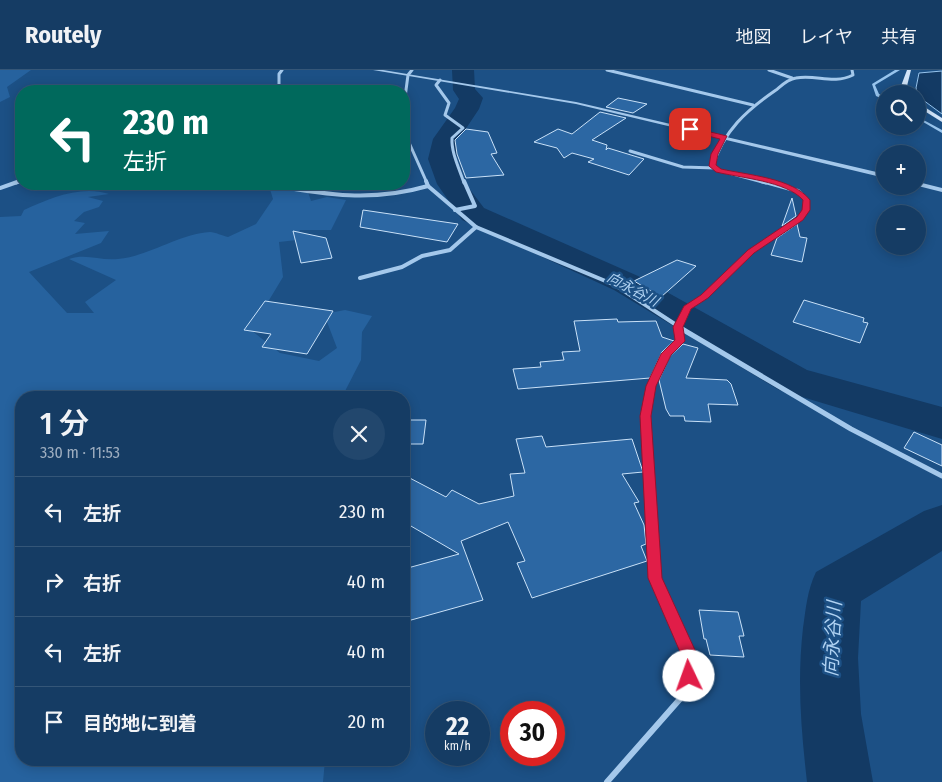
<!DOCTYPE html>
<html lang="ja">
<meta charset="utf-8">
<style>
body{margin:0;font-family:"Fira Sans Condensed","Noto Sans JP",sans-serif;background:#22476d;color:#f1f3f6;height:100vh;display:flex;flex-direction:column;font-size:19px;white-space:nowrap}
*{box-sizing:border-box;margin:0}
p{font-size:16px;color:#9dadbf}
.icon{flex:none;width:28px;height:28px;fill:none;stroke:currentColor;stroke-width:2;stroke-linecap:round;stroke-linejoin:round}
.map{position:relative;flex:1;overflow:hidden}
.details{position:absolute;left:15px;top:321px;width:395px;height:375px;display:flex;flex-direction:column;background:#153c64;border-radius:20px;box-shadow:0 2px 12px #0003,0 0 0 1px #345678}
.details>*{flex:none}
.banner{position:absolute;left:15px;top:15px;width:395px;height:105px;border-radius:20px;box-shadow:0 2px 12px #0003,0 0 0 1px #345678;background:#00695c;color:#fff;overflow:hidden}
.fabs{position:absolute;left:876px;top:15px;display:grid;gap:10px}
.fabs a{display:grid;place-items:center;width:50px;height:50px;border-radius:50%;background:#153c64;box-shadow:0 2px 12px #0003,0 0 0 1px #345678;font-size:25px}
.speed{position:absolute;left:425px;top:631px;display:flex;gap:10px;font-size:25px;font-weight:700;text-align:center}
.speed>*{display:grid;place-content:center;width:65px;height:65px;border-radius:50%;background:#153c64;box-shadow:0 2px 12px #0003,0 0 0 1px #345678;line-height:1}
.speed small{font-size:12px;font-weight:400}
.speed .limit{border:8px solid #d22;background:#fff;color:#111}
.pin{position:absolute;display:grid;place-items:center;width:42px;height:42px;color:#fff;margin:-21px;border-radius:10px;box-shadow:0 2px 8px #0006}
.me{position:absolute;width:55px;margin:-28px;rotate:357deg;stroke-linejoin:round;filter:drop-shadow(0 0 4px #0008)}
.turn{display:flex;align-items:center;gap:18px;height:105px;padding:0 25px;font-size:22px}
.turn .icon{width:65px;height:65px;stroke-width:2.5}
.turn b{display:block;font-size:35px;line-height:42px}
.round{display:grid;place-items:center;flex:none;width:52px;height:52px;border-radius:26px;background:#22476d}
.summary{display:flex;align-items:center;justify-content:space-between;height:85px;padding:0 25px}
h1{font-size:30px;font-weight:600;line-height:38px}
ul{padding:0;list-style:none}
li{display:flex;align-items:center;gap:15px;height:70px;padding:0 25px;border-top:1px solid #345678}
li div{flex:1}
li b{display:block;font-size:19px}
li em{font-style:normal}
header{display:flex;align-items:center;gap:30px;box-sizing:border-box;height:70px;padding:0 25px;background:#153c64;border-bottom:1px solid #345678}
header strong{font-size:24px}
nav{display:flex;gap:28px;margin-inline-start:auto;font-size:18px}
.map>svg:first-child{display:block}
.green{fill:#26629e}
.water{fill:#133a64;stroke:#97c4ed}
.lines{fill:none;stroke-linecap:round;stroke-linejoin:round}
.stream{fill:#97c4ed;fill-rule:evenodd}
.river{fill:#133a64;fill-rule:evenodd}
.building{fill:#2c67a3;stroke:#c9e1f8}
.minor-far3{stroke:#a4c8eb;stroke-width:3}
.minor-far2{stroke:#a4c8eb;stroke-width:4}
.minor-far1{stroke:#a4c8eb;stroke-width:5}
.minor{stroke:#a4c8eb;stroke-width:6}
.tertiary{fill:#a4c8eb;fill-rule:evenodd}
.secondary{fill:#d0e3f8;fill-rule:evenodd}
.route{fill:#e11d48;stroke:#92132f}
.labels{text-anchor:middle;stroke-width:5;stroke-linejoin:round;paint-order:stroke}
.far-water-label{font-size:14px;font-style:italic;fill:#b0d2f2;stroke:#1c5085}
.near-water-label{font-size:19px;font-style:italic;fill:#b0d2f2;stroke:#1c5085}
</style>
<header>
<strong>Routely</strong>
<nav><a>地図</a><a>レイヤ</a><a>共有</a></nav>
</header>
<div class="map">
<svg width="942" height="712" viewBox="0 0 942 712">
<rect width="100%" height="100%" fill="#1c5085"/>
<g class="green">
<polygon points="0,0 31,0 7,17 10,27 0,32"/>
<path d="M269,116L308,122L311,131L327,127L346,130L331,160H300L297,170L279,172L283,207L251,260L280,283L319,291L337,278L324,244L345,240L372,246L362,262L361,290L342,327L21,328V690H325L323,712H0V147L21,146L24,140C50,128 81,115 109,124L88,127L103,131L99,137L84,142L74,151L85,153L75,164L109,161L101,173L29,202L67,243H94L85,232L116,210L69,189C86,183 100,191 118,189C150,186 178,164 210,162C215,162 223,166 228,167L256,154L273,129Z"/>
</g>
<polygon class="water" points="942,1 942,44 919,27 916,18 919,3"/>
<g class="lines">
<g class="stream">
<polygon points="895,0 900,0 875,15 879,24 885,27 885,30 876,26 872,14"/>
<polygon points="918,47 942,60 942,63 918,49"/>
</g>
<g class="river">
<polygon points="452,0 474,0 475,19 483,28 479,39 459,69 456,89 465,113 484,138 638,206 807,300 942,337 942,369 779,320 614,220 462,150 437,114 428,89 433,69 455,38 459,29 453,20"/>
<path d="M942,435V481L861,531L858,588L861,644L873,712H807C801,659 797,611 803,558C806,538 807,521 816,502L924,441Z"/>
</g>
</g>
<g class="building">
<polygon points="618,28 647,34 633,43 606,37"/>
<polygon points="600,42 626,48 592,70 607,75 606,80 608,78 644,89 629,105 588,92 594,89 572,83 564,88 557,78 534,72 558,59 572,64"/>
<polygon points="466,59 488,62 497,83 491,84 504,105 466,108 457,84 455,70"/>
<polygon points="792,128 796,146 782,156"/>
<polygon points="363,140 458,154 447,172 360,157"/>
<polygon points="797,154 800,167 807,168 802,192 771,185 777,168"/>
<polygon points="293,161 326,168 332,188 301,193"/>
<polygon points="677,190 696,196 661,227 634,211"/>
<polygon points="804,230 864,248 863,252 868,253 860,273 793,252"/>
<polygon points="265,231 333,241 307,284 262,277 271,264 244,260"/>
<polygon points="617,249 618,252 656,251 662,267 674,271 662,282 650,308 518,319 513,299 541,297 540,292 564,290 562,282 580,281 574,251"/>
<polygon points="683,274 698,278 686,308 727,310 731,314 738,335 708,334 711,352 685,351 684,346 670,346 666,339 659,310 670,286"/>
<polygon points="404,350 426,350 423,374 404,374"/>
<polygon points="914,362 942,375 942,396 904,378"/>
<polygon points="542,366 546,377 632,369 643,402 622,404 639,432 634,433 644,455 646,474 641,476 647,491 532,528 517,493 525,491 508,452 461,471 483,530 404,552 404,499 459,484 404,452 404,405 446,427 452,420 479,434 514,426 510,404 525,403 516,369"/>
<polygon points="699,540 738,542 744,566 739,566 744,587 710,585 706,569 704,569"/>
</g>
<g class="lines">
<g class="minor-far3">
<polyline points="607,0 753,35"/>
<polyline points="769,0 792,8"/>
<path d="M440,10L436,15L449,33L445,45L463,58L452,68C451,82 459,98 464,113"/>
<polyline points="279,21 279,4 282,0"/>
<polyline points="404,35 408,5 412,0"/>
<polyline points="404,66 407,68 427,113"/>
<polyline points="630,81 683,97 715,98"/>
<polyline points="16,113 21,111"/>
<path d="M766,113L718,100L713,96C723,61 747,40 776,20C782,15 788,9 796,8C816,4 833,15 853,5L852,0"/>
</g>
<g class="minor-far2">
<polyline points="426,111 428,116 476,157 615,215 684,260"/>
<polyline points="25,114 173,118 193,114"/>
<path d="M264,114C323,124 369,133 428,116"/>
<polyline points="0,118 20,111"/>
<polyline points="455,140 475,136 464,111"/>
<polyline points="360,208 402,197 422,186 450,180 476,157"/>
<polyline points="678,260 687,238 704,226 751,182 800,148 806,141 807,130 798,121 761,111"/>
</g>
<g class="minor-far1">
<polyline points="682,259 851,359 942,406"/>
<path d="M652,455C649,402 635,331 666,284C669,279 675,275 680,271L678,259"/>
</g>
<polyline class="minor" points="607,712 687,621 692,591 655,508 652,454"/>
<g class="tertiary">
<polygon points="373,0 383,0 576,32 885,104 885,108 576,34"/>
<polygon points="918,112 942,118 942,122 918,116"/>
</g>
<g class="secondary">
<polygon points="907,0 911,0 907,16 911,24 906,24 901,16"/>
<polygon points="918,33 942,48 942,52 918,37"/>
</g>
</g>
<path class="route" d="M690,57L727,66L718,84L716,95L721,99C748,105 793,108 810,130V140L803,150L754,183L708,228L691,239L683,257L685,271L671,285L656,316L651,346L662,508L700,591L695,611L689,614L684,611L682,606L684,591L648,508L640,346L646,316L661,284L675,270L673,257L684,236L701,225L748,180L797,147L802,140L803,130C786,111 741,108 716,102L709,96L711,84L720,69L688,61Z"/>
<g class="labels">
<g class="far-water-label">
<text transform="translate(633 219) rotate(28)" y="5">向永谷川</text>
</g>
<g class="near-water-label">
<text transform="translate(832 569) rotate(-87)" y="7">向永谷川</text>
</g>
</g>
</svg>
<div class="fabs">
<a><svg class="icon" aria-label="search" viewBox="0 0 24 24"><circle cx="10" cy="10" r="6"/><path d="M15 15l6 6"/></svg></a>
<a>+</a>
<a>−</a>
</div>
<div class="speed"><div>22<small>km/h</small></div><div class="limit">30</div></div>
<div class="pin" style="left:690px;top:59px;background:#d93025"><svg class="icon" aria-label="arrive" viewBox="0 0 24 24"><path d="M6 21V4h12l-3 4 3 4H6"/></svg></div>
<svg class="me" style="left:689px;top:606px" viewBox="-20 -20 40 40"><circle r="19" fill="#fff"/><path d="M0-13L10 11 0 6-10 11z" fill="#e11d48"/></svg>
<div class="banner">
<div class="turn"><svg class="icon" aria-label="left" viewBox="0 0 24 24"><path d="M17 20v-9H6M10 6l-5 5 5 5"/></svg><div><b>230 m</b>左折</div></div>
</div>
<section class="details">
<div class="summary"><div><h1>1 分</h1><p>330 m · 11:53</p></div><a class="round"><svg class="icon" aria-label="close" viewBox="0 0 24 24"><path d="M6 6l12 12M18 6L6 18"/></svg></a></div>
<ul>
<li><svg class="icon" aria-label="left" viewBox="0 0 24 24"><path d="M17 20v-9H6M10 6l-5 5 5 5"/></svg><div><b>左折</b></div><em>230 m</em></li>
<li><svg class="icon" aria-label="right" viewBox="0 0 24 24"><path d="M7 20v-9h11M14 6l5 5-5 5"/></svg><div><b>右折</b></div><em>40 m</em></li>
<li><svg class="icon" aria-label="left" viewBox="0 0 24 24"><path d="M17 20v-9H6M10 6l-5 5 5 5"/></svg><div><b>左折</b></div><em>40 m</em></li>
<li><svg class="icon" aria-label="arrive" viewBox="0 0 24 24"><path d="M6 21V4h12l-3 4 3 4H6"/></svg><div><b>目的地に到着</b></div><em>20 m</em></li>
</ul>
</section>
</div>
